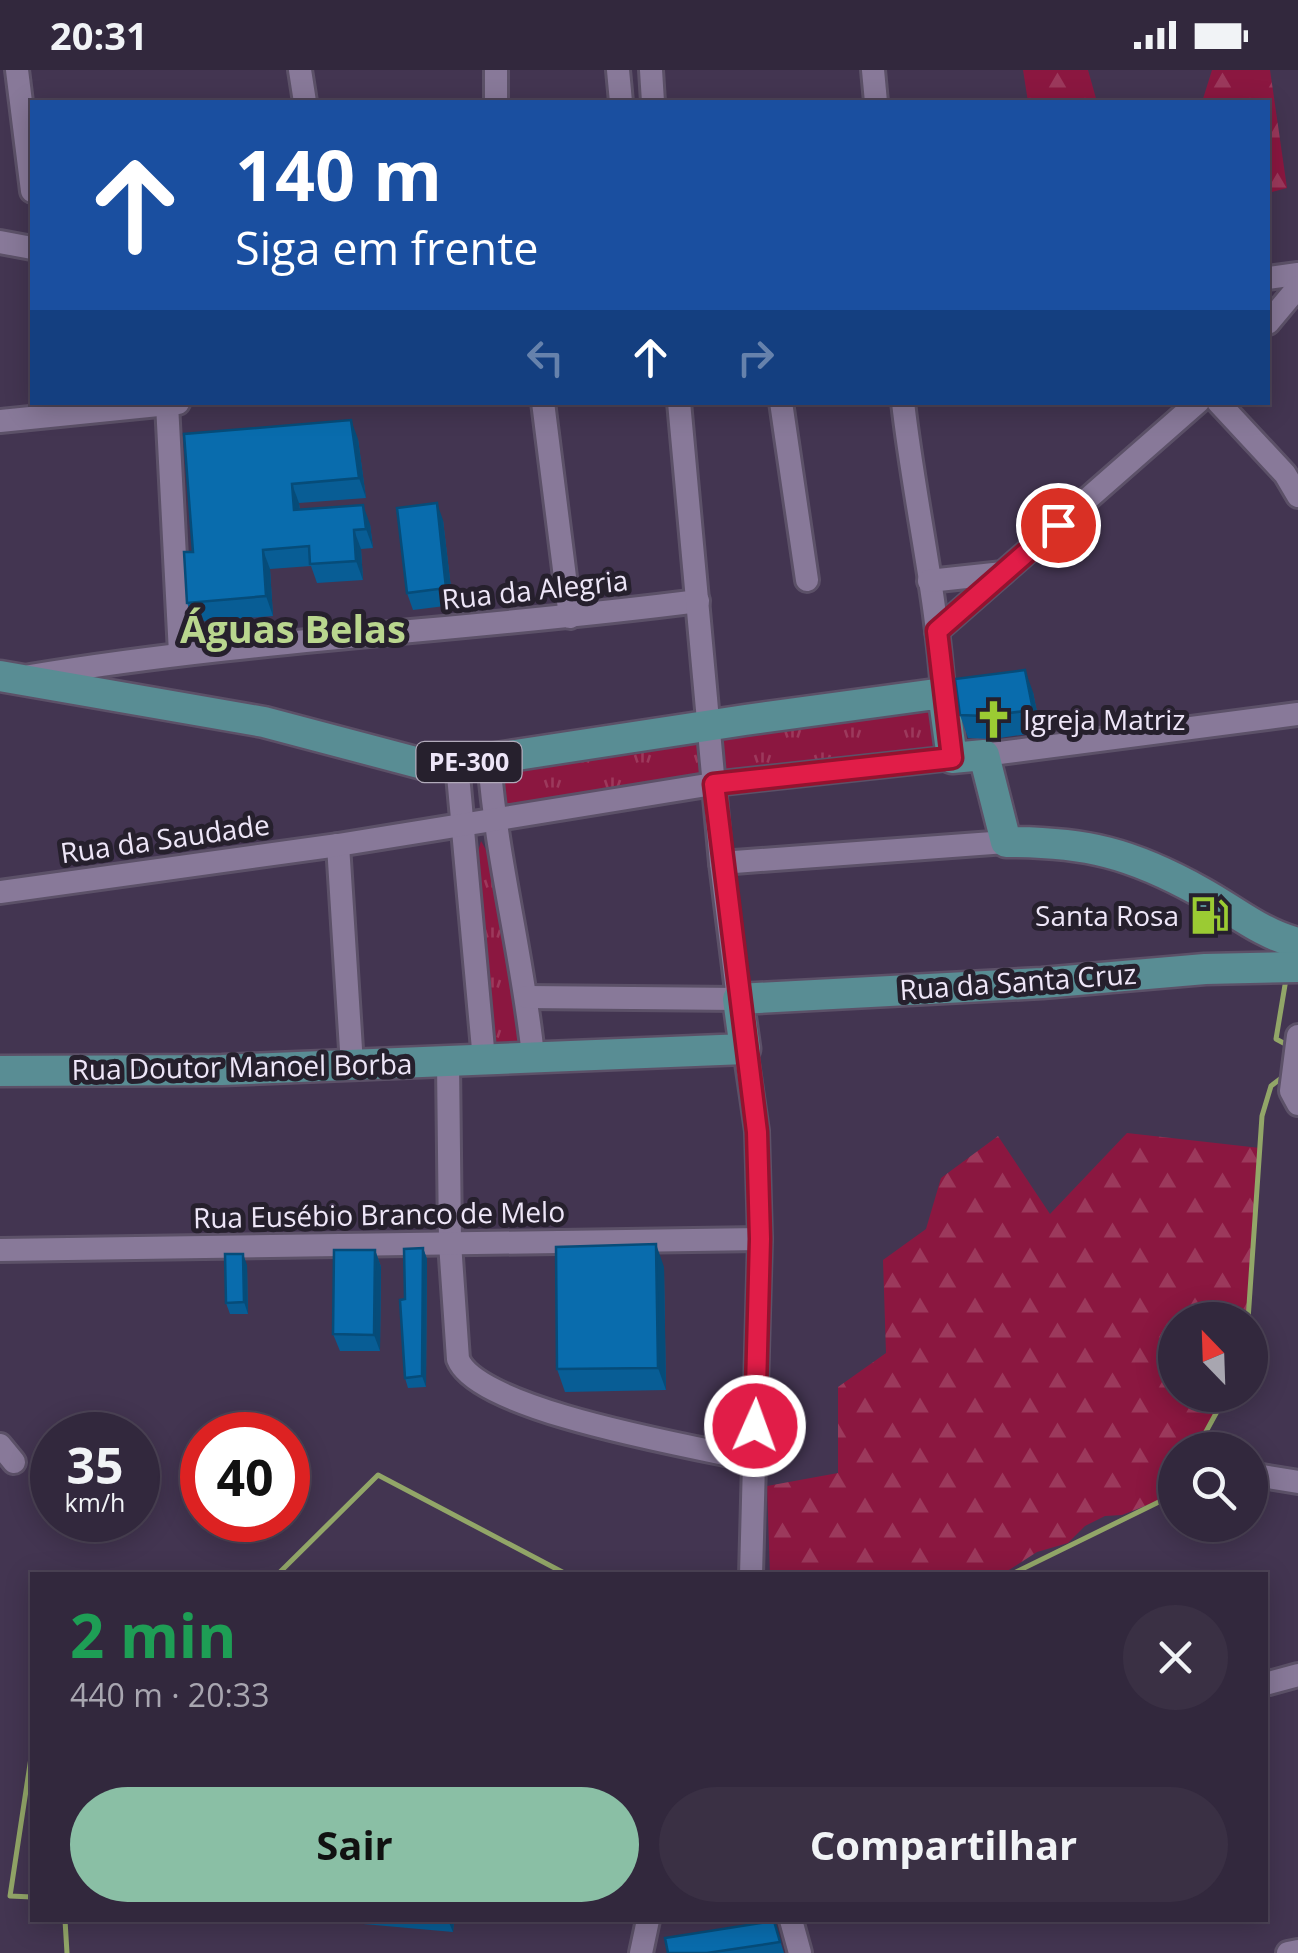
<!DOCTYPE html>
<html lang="pt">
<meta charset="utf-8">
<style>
body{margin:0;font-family:"Open Sans",sans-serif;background:#3a3044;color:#f1f3f6;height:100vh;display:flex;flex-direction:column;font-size:38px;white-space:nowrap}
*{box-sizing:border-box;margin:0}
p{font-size:32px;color:#a8a6b0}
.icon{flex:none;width:55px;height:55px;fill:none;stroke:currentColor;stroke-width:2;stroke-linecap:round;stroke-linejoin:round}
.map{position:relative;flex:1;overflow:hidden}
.details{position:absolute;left:30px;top:1502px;width:1238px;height:350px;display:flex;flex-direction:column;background:#32283d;border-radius:0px;box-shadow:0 5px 25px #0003,0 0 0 2px #4d4457}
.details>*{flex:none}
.banner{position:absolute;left:30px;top:30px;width:1240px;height:305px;border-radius:0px;box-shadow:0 5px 25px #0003,0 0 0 2px #4d4457;background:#1a4fa0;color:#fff;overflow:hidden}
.needle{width:65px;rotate:337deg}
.controls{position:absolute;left:1158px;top:1232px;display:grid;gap:20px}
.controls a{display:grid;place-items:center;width:110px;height:110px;border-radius:50%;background:#32283d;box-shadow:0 5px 25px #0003,0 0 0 2px #4d4457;font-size:50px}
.speed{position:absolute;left:30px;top:1342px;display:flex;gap:20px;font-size:50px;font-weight:700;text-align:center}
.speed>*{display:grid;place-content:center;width:130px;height:130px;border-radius:50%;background:#32283d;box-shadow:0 5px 25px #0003,0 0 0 2px #4d4457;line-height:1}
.speed small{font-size:25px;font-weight:400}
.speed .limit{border:15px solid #d22;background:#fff;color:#111}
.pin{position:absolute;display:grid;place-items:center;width:85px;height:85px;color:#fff;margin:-42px;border:5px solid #fff;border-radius:50%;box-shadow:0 2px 10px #0007}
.me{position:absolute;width:110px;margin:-55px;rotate:2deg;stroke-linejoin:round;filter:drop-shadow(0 0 8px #0008)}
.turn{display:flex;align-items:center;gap:35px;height:210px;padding:0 40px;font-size:45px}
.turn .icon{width:130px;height:130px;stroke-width:2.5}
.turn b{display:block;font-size:70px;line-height:85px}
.lanes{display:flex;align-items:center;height:95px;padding:0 40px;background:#0003;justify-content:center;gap:50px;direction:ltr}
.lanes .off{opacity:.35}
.round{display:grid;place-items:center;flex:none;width:105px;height:105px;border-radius:52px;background:#3a3044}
.head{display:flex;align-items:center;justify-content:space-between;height:170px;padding:0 40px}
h1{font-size:60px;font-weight:700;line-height:75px;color:#1e9e55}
.action{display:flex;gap:20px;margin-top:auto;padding:20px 40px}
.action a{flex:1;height:115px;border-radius:60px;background:#8abfa5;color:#111;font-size:40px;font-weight:700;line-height:115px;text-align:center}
.action a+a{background:#3a3044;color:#f1f3f6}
.status{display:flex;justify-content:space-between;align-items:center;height:70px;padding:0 50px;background:#32283d;direction:ltr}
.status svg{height:28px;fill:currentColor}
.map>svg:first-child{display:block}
.grass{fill:url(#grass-tufts)}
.forest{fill:url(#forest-firs)}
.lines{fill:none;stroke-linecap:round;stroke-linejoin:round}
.stream{stroke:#92a668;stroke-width:5}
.minor-casing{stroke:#5c5168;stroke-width:28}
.major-casing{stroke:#5c5168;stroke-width:35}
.minor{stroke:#887999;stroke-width:22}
.major{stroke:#598d94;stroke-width:30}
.wall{fill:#085d95}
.shaded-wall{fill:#064c79}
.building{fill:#096cad;stroke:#064c79;stroke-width:2.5}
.route-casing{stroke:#92132f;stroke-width:25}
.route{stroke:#e11d48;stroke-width:18}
.labels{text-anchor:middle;stroke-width:10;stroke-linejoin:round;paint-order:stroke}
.shield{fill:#26202d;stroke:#b2abbb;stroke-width:2.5}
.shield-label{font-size:25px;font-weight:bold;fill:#eee6f8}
.street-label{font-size:28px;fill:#eee6f8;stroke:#26202d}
.poi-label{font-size:28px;fill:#eee6f8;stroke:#26202d;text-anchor:start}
.district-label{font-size:38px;font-weight:bold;fill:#b9d68e;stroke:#26202d}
</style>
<div class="status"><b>20:31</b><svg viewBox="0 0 49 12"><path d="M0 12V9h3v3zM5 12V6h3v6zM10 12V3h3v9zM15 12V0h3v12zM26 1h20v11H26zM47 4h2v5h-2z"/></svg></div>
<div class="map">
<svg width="1298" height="1883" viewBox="0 0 1298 1883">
<defs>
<pattern id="grass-tufts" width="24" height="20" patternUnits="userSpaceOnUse" patternTransform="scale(2.5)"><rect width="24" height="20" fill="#8b1740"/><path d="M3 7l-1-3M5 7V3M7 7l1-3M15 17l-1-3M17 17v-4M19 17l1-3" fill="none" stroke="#9c395c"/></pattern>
<pattern id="forest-firs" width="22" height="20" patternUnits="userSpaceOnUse" patternTransform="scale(2.5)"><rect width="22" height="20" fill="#8b1740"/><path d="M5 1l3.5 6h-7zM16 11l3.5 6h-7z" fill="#9c395c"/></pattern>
</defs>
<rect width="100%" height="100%" fill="#433551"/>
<g class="grass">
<polygon points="939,628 948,683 718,708 714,660"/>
<polygon points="707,658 709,711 497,745 494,693"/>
<polygon points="481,771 500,805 528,981 489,982 471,807"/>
</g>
<g class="forest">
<polygon points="1023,0 1088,0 1097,32 1028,32"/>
<polygon points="1212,0 1270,0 1287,118 1268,123 1268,32 1202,32"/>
<polygon points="1127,1063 1260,1078 1248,1250 1175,1250 1175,1325 1226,1325 1196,1380 1175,1380 1175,1418 1171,1426 1122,1445 1105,1446 1085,1456 1068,1473 1037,1482 1001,1505 770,1505 767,1416 838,1403 838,1317 886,1283 883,1190 926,1159 941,1108 998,1066 1050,1144"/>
</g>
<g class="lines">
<g class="stream">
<polyline points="1286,909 1276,969 1291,977"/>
<polyline points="1248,1250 1262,1046 1271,1016 1284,1006"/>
<polyline points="1196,1380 1226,1325"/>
<polyline points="277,1505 378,1405 568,1505"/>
<polyline points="1010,1505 1171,1426 1175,1418"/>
<polyline points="32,1681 10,1826 32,1827"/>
<polyline points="65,1850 67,1883"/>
</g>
<defs>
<g id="minor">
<polyline points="17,0 32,121"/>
<polyline points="300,0 305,32"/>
<polyline points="496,0 496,32"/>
<polyline points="618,0 621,32"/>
<polyline points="651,0 653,32"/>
<polyline points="873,0 876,32"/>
<polyline points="0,172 32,178"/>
<polyline points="1268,208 1298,204"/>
<polyline points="1268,253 1298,217"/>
<polyline points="543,332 570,547"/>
<polyline points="781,332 807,510"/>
<path d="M903,332C914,430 937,526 943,623"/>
<polyline points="1218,332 1285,404 1298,426"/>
<polyline points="167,334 180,583"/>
<polyline points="0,351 178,333"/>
<polyline points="929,511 1003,503"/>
<polyline points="937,561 1198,332"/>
<path d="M30,606C251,569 476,560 698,531"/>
<polyline points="984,685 1298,644"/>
<path d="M489,688C496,789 523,886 533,986"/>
<polyline points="457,694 484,990"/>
<polyline points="338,775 352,995"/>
<polyline points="721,793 1006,772"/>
<polyline points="0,822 338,775 713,714 952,688"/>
<polyline points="527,927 738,929 721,793 679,332"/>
<polyline points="1298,966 1291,1021 1298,1034"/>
<polyline points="745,979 757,1061 760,1169 751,1505"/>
<path d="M448,992L450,1173L458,1289C478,1341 696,1377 754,1390"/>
<polyline points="0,1180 760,1169"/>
<polyline points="0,1375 14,1392"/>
<polyline points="1250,1404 1298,1412"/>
<polyline points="1265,1614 1298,1605"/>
<polyline points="791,1850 800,1883"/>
<polyline points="641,1883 648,1850"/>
<polyline points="1288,1883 1298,1881"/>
</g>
<g id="major">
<path d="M0,606L264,652L419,693L457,694L745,650L943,623L952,688L984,685L1006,772C1086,772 1131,783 1201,822C1234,840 1261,864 1298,873"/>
<polyline points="0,1001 222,1000 745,979 738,929 1042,913 1205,899 1298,897"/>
</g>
</defs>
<use href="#minor" class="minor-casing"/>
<use href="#major" class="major-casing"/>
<use href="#minor" class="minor"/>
<use href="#major" class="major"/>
</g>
<g class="wall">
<polygon points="358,369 366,428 299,433 300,440 370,454 373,478 361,479 363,510 317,513 311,496 270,499 273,546 194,552 187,533 193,482"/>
<polygon points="443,450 453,535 413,540 407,523"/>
<polygon points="1033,622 1041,662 993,669 968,668 960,645"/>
<polygon points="423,1178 427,1189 426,1317 408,1318 405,1308"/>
<polygon points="375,1180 381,1197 380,1281 340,1281 333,1264"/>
<polygon points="247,1195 248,1244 230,1244 226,1233"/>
<polygon points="664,1197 666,1320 565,1322 557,1299"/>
<polygon points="351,1850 454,1850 453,1862 352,1853"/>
<polygon points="774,1851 784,1883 668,1883"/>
</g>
<g class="shaded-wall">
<polygon points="351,350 358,369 366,428 359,408"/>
<polygon points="292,414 299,433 302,460 294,440"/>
<polygon points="437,433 443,450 453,535 446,518"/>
<polygon points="363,435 370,454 373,478 366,459"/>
<polygon points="354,460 361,479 363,510 356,491"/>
<polygon points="263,480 270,499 273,546 266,526"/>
<polygon points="1025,600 1033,622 1041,662 1033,640"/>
<polygon points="656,1174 664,1197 666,1320 658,1298"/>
<polygon points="423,1178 427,1189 426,1317 422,1306"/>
<polygon points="375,1180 381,1197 380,1281 374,1265"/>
<polygon points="243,1184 247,1195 248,1244 244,1232"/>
<polygon points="448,1850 454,1850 453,1862"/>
</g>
<g class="building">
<polygon points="351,350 359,408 292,414 294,440 363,435 366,459 354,460 356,491 310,494 309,476 263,480 266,526 187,533 184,482 193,482 184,364"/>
<polygon points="437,433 446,518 407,523 397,438"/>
<polygon points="1025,600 1033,640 985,646 960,645 955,609"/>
<polygon points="656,1174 658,1298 557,1299 556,1177"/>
<polygon points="423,1178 422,1306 405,1308 400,1230 405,1229 404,1179"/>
<polygon points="334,1180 375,1180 374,1265 333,1264"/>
<polygon points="225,1184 243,1184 244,1232 226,1233"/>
<polygon points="774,1851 780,1872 707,1883 668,1883 665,1868"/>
</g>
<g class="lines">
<defs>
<polyline id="route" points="755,1356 760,1169 757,1062 714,714 952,688 937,561 1058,455"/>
</defs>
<use href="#route" class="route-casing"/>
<use href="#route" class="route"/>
</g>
<defs>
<symbol id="church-bare" viewBox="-9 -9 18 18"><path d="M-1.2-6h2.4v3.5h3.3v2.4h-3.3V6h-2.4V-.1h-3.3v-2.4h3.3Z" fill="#9bcb33" stroke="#26202d" stroke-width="2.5" paint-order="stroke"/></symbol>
<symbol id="fuel-bare" viewBox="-9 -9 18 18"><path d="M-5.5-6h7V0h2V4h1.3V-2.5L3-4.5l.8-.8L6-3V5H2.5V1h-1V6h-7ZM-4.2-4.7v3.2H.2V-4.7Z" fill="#9bcb33" stroke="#26202d" stroke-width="2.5" paint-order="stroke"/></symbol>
</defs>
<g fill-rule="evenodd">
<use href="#church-bare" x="966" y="622" width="55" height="55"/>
<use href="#fuel-bare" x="1182" y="818" width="55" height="55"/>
</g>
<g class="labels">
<rect class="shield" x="416.5" y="672" width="105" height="40" rx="8"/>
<g class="shield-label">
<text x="469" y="701">PE-300</text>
</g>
<g class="street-label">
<text transform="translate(535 520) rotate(-6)" y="10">Rua da Alegria</text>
<text transform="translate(165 769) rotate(-8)" y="10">Rua da Saudade</text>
<text transform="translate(1018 912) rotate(-4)" y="10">Rua da Santa Cruz</text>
<text transform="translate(242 997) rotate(-1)" y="10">Rua Doutor Manoel Borba</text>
<text transform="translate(379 1145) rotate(-1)" y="10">Rua Eusébio Branco de Melo</text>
</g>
<g class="poi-label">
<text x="1023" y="660">Igreja Matriz</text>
<text x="1179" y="856" text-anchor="end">Santa Rosa</text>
</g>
<g class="district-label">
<text x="293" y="573">Águas Belas</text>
</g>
</g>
</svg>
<div class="controls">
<a><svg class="needle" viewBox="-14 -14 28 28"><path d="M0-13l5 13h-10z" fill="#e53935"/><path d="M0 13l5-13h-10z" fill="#a8a6b0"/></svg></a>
<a><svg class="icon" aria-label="search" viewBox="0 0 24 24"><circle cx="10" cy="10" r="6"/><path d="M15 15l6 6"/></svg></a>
</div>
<div class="speed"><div>35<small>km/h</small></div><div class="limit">40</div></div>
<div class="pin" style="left:1058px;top:455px;background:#d93025"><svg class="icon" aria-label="arrive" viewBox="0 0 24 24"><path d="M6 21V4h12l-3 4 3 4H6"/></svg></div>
<svg class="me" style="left:755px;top:1356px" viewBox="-20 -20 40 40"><circle r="17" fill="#e11d48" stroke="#fff" stroke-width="3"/><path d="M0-11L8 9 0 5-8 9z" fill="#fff"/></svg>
<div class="banner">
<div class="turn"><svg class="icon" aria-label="ahead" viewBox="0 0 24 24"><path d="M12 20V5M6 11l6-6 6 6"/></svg><div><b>140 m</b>Siga em frente</div></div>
<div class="lanes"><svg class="icon off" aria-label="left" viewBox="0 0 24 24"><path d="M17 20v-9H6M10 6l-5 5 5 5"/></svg><svg class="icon" aria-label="ahead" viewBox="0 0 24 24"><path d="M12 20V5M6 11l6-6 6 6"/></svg><svg class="icon off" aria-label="right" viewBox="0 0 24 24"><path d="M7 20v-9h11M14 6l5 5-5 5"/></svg></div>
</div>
<section class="details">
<div class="head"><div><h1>2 min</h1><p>440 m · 20:33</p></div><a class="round"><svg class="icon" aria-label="close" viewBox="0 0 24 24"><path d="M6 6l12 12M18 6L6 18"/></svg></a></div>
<div class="action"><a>Sair</a><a>Compartilhar</a></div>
</section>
</div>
